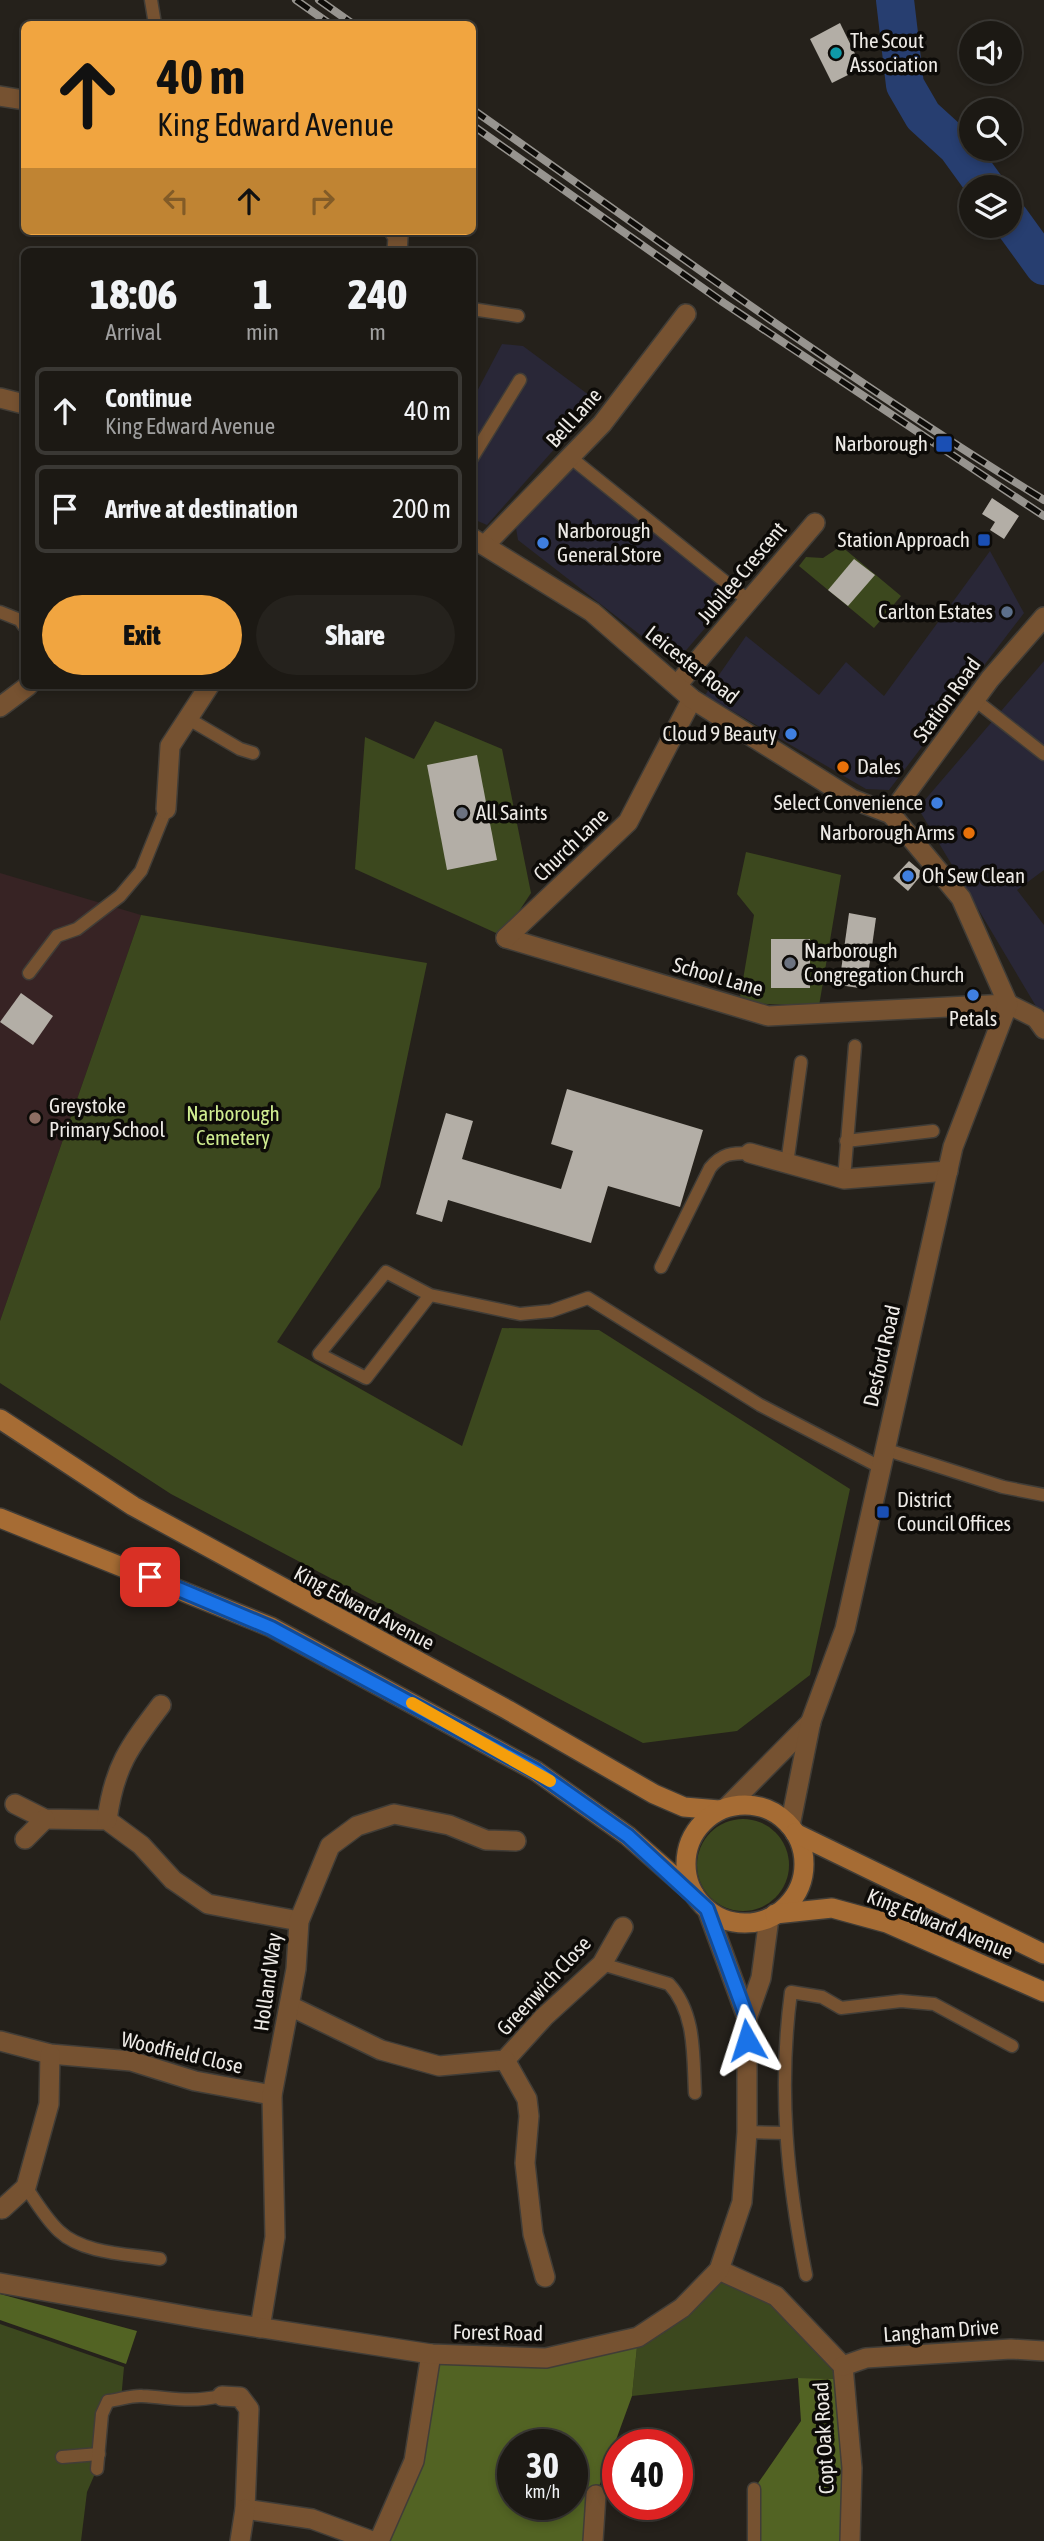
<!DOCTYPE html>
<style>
body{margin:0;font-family:"Asap Condensed",sans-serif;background:#25221d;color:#f1f3f6;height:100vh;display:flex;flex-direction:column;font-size:26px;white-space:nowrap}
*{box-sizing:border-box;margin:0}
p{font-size:23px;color:#a0a0a0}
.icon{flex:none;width:38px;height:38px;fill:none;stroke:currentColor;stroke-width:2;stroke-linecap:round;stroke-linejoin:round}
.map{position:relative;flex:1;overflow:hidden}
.panel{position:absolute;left:21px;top:248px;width:455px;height:441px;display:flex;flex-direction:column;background:#1c1914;border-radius:10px;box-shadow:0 4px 10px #0003,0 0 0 2px #3a3834}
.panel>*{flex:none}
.banner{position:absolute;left:21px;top:21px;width:455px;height:214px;border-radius:10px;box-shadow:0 4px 10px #0003,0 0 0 2px #3a3834;background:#f1a540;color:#111;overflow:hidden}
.buttons{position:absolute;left:959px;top:21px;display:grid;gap:14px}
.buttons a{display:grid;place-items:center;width:63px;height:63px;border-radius:50%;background:#1c1914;box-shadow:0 4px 10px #0003,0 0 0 2px #3a3834;font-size:35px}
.speed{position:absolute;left:497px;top:2429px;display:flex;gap:14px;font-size:35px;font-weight:700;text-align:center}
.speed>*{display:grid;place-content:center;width:91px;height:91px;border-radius:50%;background:#1c1914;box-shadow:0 4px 10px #0003,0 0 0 2px #3a3834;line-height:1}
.speed small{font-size:18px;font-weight:400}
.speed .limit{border:10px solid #d22;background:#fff;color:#111}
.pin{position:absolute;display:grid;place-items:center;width:60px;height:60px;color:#fff;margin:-30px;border-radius:14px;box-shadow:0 4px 10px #0006}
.me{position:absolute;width:77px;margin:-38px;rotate:354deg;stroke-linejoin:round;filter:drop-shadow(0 0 5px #0008)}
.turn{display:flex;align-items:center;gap:24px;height:147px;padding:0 21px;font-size:32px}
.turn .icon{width:91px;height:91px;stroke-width:2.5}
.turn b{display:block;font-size:49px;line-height:60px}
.lanes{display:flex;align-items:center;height:66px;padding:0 21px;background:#0003;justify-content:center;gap:35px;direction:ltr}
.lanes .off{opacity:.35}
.eta{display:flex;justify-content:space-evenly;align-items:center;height:119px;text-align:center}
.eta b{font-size:42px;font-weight:800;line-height:49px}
.action{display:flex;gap:14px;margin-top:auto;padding:14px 21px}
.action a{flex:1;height:80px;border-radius:42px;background:#f1a540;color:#111;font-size:28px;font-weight:800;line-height:80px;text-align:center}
.action a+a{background:#25221d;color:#f1f3f6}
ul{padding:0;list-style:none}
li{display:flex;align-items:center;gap:21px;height:88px;margin:0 14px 10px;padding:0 7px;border:4px solid #3a3834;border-radius:10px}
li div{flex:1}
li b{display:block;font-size:26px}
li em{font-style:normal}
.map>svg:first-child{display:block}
.commercial{fill:#292737}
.education{fill:#372324}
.green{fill:#3c481e}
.forest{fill:#526323;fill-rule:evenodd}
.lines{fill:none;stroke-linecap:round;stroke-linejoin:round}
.river{stroke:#273e70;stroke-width:38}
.building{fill:#b3aea6}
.service-casing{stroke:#413d37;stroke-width:15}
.minor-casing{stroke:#413d37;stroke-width:22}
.tertiary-casing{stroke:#413d37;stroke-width:22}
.secondary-casing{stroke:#413d37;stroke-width:22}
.service{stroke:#765231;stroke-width:12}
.minor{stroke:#765231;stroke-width:19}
.tertiary{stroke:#765231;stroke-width:19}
.secondary{stroke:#a66c34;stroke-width:19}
.rail-casing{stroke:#97948f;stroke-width:8}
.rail{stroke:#0d0b08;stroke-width:5;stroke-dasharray:16;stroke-linecap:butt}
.route-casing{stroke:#114b97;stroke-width:18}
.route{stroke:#1a73e8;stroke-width:12}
.slow{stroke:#f59e0b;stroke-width:12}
.culture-dot{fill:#0f9aa8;stroke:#0d0b08;stroke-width:2.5}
.transit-dot{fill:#1a4fb4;stroke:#0d0b08;stroke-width:2.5}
.shop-dot{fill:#3f7fe0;stroke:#0d0b08;stroke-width:2.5}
.service-dot{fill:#5c6f8a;stroke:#0d0b08;stroke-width:2.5}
.food-dot{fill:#e8710a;stroke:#0d0b08;stroke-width:2.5}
.worship-dot{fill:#6b7280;stroke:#0d0b08;stroke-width:2.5}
.education-dot{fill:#8d6e63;stroke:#0d0b08;stroke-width:2.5}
.labels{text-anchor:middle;stroke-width:7;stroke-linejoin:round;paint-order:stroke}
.poi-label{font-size:21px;fill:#edeae6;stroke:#0d0b08;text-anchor:start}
.street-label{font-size:21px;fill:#edeae6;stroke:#0d0b08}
.park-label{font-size:21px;fill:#d0ed91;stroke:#0d0b08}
</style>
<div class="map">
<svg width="1044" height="2541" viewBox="0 0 1044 2541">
<rect width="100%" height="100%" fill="#25211b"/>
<g class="commercial">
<polygon points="502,344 523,346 597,401 487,525 473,519 473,399"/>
<polygon points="582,458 741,586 682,655 670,658 518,540 516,528"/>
<polygon points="990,551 1024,613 889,790 866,789 705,695 746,636 819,695 846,662 884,696"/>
<polygon points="1044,661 1044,870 1017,890 1044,925 1044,1009 1040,1013 918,808"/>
</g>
<polygon class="education" points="0,873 141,915 0,1321"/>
<g class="green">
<polygon points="841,546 901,596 874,628 799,566 806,557 823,558"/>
<polygon points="435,721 502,749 531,893 510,925 496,933 355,869 365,737 414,759"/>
<polygon points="746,852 841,875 819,1006 739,1003 754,915 737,894"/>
<polygon points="141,915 427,963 380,1187 277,1342 462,1446 502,1328 599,1330 850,1489 810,1675 737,1731 643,1743 171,1494 0,1383 0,1321"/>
<circle cx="743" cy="1865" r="46"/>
<polygon points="719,2270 776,2296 844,2379 798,2378 632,2396 638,2337"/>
<polygon points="0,2324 124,2367 121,2400 108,2401 97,2469 87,2492 81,2541 0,2541"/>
</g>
<g class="forest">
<polygon points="0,2294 137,2331 126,2364 0,2320"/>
<path d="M638,2337L632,2396L596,2495L593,2541H379L414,2461L431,2354L511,2359ZM513,2445H572V2504H513Z"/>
<polygon points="798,2378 844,2379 850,2541 754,2541 754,2489 801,2421"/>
</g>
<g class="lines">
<g class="river">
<polyline points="895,0 905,85 923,116 957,147 986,187"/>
<polyline points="1010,219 1044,266"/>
</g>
</g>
<g class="building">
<polygon points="840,23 862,68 832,83 810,39"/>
<polygon points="992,498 1019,516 1004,539 990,530 995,522 982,514"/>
<polygon points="854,559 875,575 848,606 828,590"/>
<polygon points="477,755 497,860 447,870 427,765"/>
<polygon points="909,861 923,873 908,891 893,878"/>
<polygon points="849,913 876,918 866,989 839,985"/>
<rect x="771" y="939" width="39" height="49"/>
<polygon points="21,993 53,1016 33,1045 0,1022"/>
<polygon points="567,1089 703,1130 680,1207 608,1186 591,1243 448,1200 442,1222 416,1214 446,1113 473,1121 462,1159 561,1189 573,1151 551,1144"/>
</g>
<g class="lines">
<defs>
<g id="service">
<polyline points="151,0 155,24"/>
<polyline points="472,309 518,316"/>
<polyline points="570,457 749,601"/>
<polyline points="472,458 520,380"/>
<polyline points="0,612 20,620 24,626"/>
<polyline points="975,700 1044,754"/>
<polyline points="187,718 240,749 253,753"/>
<polyline points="29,973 57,936 77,929 120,896 141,871 166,809"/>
<polyline points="846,1141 933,1131"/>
<polyline points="787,1164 801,1062"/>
<polyline points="844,1179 855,1046"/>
<path d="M661,1267L710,1168C722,1153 732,1153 750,1153"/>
<polyline points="430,1295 366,1378 319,1354 386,1272 430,1295 520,1314 551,1311 588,1298 760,1405 880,1467"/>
<polyline points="884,1449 1003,1487 1044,1495"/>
<path d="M602,1964L669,1984C696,2013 693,2056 695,2093"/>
<polyline points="747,2132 785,2133"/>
<path d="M26,2187C36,2202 46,2219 59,2231C83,2254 129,2254 160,2259"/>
<path d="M806,2275C787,2180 778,2089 791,1992L822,1997L841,2008L901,2001L934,2004L1012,2046"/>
<polyline points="62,2457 99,2454"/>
<path d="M97,2469L102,2414L108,2401C120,2400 131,2395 142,2396C175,2398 187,2403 222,2396"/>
<polyline points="754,2489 754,2541"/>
</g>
<g id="minor">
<polyline points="0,96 24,100"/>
<polyline points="394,231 398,237 397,252"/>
<polyline points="486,544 602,424 686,314"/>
<polyline points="677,685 815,523"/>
<polyline points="0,707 28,686"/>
<polyline points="166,809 170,746 209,686"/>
<polyline points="506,938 768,1016 1008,1004 1036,1018 1044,1029"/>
<polyline points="506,938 628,822 692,699"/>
<polyline points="750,1153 844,1179 948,1171"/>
<polyline points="15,1804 45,1819 107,1820 141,1845 173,1880 208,1904 299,1921"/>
<path d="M107,1820C114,1767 129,1747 161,1705"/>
<polyline points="25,1839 45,1819"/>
<polyline points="290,2006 381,2050 439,2066 505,2060 544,2017 602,1964 623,1927"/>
<polyline points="0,2041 50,2054 131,2061 195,2081 272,2095"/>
<polyline points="505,2060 527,2099 529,2116 525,2163 533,2234 545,2277"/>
<polyline points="2,2209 26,2187 49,2104 50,2054"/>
<polyline points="719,2270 776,2296 843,2366 852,2468 850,2541"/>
<polyline points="260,2328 275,2237 272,2095 296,1969 299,1921 330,1846 357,1826 394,1814 449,1825 486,1840 516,1841"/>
<polyline points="843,2366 866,2358 1011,2349 1044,2351"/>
<polyline points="222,2396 240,2397 249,2409 245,2509 312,2519 372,2541"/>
<polyline points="240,2541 245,2509"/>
<polyline points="379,2541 414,2461 431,2354"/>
<polyline points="593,2541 596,2495"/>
</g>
<g id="tertiary">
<polyline points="0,398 24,404"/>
<polyline points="472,538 592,612 692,699 852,799 891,814"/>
<polyline points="891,814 990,679 1044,617"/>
<polyline points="727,1807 811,1722"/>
<polyline points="790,1826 811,1721 845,1629 953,1147 1008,1004 961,898 891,814"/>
<polyline points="707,1909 747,2018"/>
<polyline points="0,2283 204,2319 431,2354 546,2358 638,2337 682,2308 719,2270 742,2202 747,2132 747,2018 761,1978 769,1918"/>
</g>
<g id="secondary">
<polyline points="0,1419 133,1506 508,1710 654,1794 684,1807 719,1810"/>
<polyline points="0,1518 271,1627 536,1771 628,1836 694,1894"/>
<circle cx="745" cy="1864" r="59"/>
<polyline points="795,1833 1044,1954"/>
<polyline points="775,1914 832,1908 887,1923 1044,1992"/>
</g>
</defs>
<use href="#service" class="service-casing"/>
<use href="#minor" class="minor-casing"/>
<use href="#tertiary" class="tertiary-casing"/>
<use href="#secondary" class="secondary-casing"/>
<use href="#service" class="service"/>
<use href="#minor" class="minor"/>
<use href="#tertiary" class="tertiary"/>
<use href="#secondary" class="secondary"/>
<defs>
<g id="rail">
<polyline points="296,0 330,24"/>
<polyline points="319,0 353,24"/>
<path d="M472,109C661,242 847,379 1044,500"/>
<polyline points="472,125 724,303 1044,516"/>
</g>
</defs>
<use href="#rail" class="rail-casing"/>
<use href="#rail" class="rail"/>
</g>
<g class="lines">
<defs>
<polyline id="route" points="150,1577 271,1628 536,1771 628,1836 707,1909 747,2018 747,2040"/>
</defs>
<use href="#route" class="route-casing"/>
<use href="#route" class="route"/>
<polyline class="slow" points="412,1703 550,1781"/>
</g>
<circle class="culture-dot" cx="836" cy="53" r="7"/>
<g class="transit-dot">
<rect x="935" y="435" width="18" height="18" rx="3.5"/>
<rect x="977" y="533" width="14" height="14" rx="3.5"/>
<rect x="876" y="1505" width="14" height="14" rx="3.5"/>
</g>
<g class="shop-dot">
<circle cx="543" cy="543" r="7"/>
<circle cx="791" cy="734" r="7"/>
<circle cx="937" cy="803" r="7"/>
<circle cx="908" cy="876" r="7"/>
<circle cx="973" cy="995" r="7"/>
</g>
<circle class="service-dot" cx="1007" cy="612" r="7"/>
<g class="food-dot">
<circle cx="843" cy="767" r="7"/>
<circle cx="969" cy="833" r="7"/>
</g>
<g class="worship-dot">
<circle cx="462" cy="813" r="7"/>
<circle cx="790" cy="963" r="7"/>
</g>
<circle class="education-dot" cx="35" cy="1118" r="7"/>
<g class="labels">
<g class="poi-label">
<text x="850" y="48">The Scout<tspan x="850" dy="24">Association</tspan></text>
<text x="928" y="451" text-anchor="end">Narborough</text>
<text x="557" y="538">Narborough<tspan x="557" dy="24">General Store</tspan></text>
<text x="970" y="547" text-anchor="end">Station Approach</text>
<text x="993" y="619" text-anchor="end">Carlton Estates</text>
<text x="777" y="741" text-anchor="end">Cloud 9 Beauty</text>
<text x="857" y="774">Dales</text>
<text x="923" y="810" text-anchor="end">Select Convenience</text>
<text x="476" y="820">All Saints</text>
<text x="955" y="840" text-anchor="end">Narborough Arms</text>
<text x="922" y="883">Oh Sew Clean</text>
<text x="804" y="958">Narborough<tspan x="804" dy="24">Congregation Church</tspan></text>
<text x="973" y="1026" text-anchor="middle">Petals</text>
<text x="49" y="1113">Greystoke<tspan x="49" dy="24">Primary School</tspan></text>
<text x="897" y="1507">District<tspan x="897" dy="24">Council Offices</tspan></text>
</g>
<g class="street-label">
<text transform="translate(574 418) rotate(-48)" y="7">Bell Lane</text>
<text transform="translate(742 573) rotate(-50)" y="7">Jubilee Crescent</text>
<text transform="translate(692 665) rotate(38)" y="7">Leicester Road</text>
<text transform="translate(947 700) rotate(-54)" y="7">Station Road</text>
<text transform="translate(571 845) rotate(-44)" y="7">Church Lane</text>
<text transform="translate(718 977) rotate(16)" y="7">School Lane</text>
<text transform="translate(882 1356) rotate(-77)" y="7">Desford Road</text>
<text transform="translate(364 1608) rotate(28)" y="7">King Edward Avenue</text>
<text transform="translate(940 1924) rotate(22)" y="7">King Edward Avenue</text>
<text transform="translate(268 1982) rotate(-82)" y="7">Holland Way</text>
<text transform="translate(544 1986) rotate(-47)" y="7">Greenwich Close</text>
<text transform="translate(182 2053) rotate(13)" y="7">Woodfield Close</text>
<text transform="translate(941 2331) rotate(-4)" y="7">Langham Drive</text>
<text transform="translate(498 2333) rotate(1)" y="7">Forest Road</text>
<text transform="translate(824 2438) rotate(-93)" y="7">Copt Oak Road</text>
</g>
<g class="park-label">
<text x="233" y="1121">Narborough<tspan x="233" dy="24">Cemetery</tspan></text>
</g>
</g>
</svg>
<div class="buttons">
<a><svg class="icon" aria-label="sound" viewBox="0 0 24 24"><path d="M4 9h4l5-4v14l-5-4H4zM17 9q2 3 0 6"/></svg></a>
<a><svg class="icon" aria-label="search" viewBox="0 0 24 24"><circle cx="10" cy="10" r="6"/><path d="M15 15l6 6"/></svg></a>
<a><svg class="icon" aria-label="layers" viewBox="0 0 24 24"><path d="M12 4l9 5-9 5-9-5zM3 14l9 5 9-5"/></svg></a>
</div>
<div class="speed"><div>30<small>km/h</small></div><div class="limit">40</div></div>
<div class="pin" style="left:150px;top:1577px;background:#d93025"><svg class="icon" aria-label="arrive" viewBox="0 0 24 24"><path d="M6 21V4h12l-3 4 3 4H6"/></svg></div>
<svg class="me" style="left:747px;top:2040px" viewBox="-20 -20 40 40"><path d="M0-17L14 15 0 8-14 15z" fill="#1a73e8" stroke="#fff" stroke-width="4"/></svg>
<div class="banner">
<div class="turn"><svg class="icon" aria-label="ahead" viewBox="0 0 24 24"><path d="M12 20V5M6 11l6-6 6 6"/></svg><div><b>40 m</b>King Edward Avenue</div></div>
<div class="lanes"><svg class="icon off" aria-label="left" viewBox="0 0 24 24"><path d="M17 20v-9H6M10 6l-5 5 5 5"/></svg><svg class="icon" aria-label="ahead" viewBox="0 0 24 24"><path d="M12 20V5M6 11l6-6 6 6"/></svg><svg class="icon off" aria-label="right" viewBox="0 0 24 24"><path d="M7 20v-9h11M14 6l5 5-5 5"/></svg></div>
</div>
<section class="panel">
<div class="eta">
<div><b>18:06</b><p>Arrival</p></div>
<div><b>1</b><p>min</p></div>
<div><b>240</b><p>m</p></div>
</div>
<ul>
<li><svg class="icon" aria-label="ahead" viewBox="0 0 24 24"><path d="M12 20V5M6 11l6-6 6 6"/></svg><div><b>Continue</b><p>King Edward Avenue</p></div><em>40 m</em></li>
<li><svg class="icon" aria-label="arrive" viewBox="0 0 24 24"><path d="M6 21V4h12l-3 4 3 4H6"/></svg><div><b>Arrive at destination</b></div><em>200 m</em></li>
</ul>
<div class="action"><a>Exit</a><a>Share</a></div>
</section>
</div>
